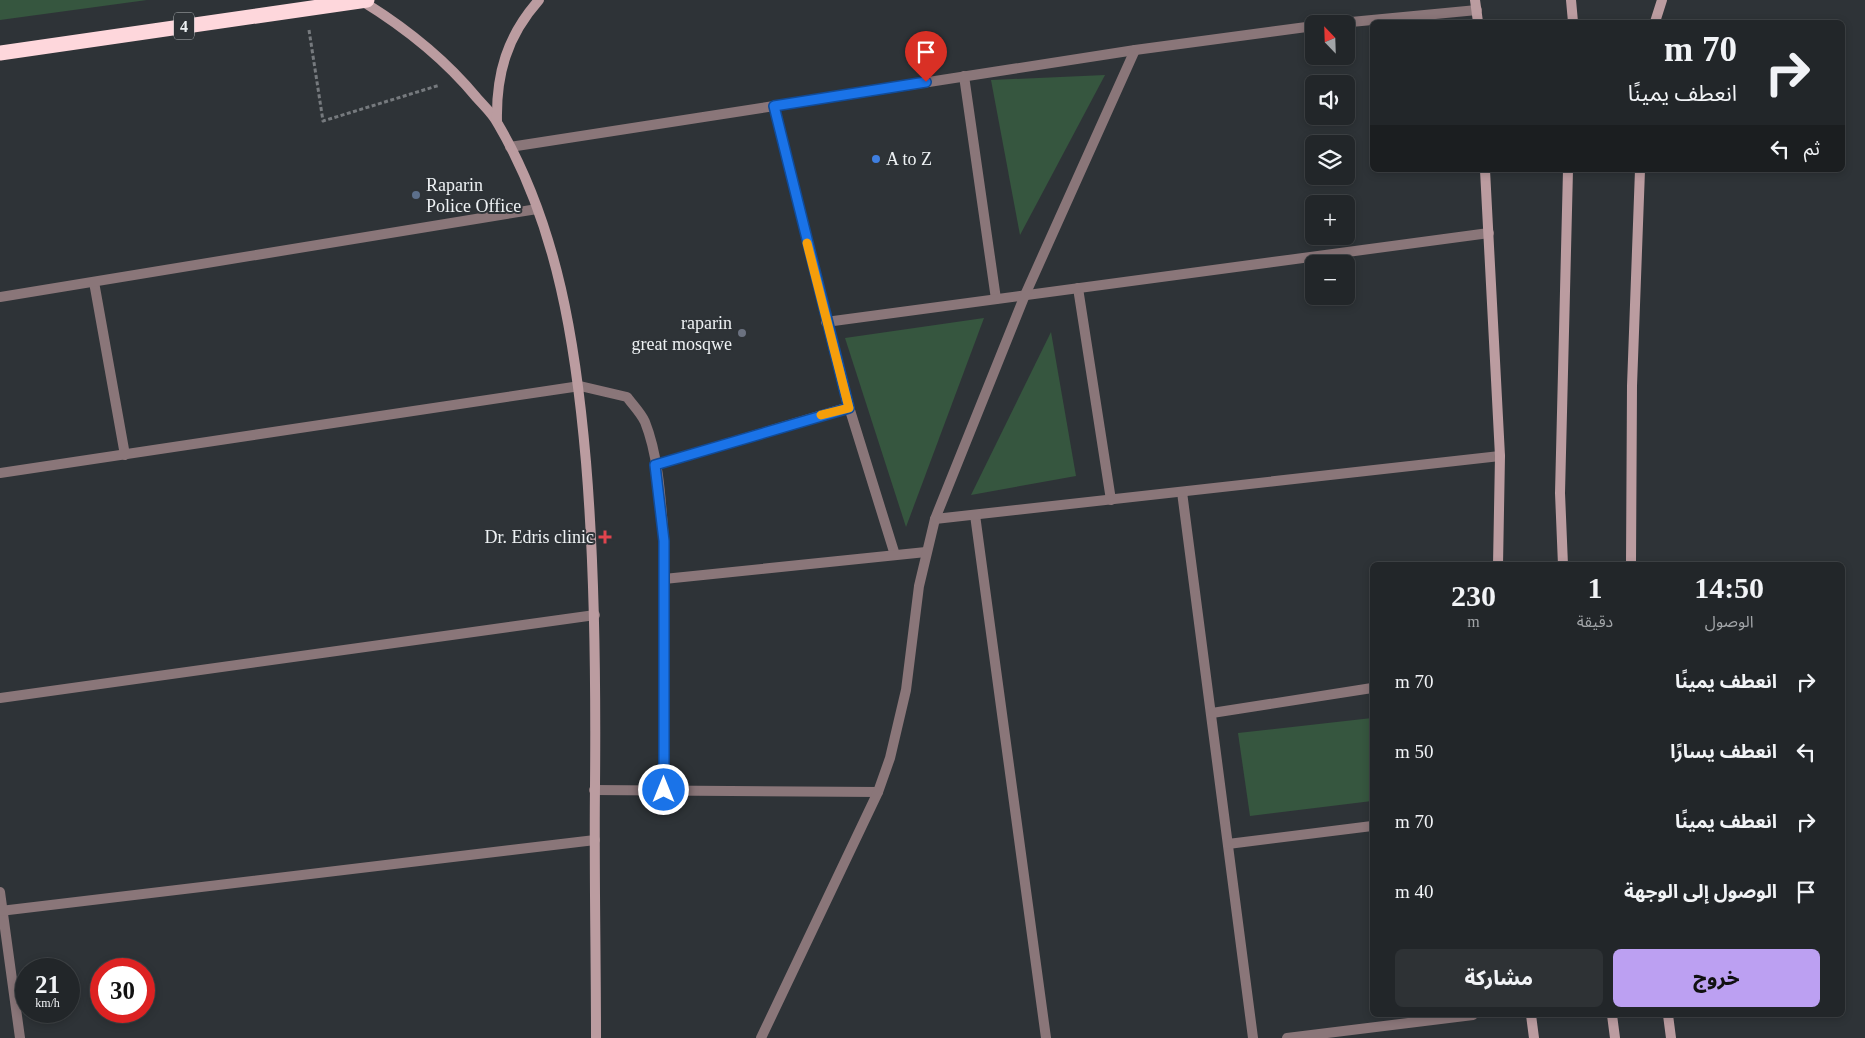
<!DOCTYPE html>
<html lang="ar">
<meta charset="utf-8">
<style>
body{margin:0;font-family:"Times New Roman","Noto Sans Arabic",serif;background:#2e3235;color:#f1f3f6;direction:rtl;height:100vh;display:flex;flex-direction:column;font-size:19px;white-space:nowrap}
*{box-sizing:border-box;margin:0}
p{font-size:16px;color:#a2a5a8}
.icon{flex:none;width:28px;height:28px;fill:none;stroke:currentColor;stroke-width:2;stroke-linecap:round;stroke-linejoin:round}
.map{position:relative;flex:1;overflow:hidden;direction:ltr}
.drawer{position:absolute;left:1370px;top:562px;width:475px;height:455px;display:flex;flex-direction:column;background:#222629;border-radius:8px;box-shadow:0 2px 8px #0003,0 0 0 1px #3f4346;direction:rtl}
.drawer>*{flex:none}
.guide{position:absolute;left:1370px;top:20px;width:475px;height:152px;border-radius:8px;box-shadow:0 2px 8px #0003,0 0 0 1px #3f4346;direction:rtl;background:#222629;color:#f1f3f6;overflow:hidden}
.needle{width:32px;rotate:337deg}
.buttons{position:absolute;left:1305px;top:15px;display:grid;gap:10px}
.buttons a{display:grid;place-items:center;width:50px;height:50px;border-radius:8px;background:#222629;box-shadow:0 2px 8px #0003,0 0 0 1px #3f4346;font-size:25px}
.speed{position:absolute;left:15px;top:958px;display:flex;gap:10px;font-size:25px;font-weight:700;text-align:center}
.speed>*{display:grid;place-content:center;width:65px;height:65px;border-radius:50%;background:#222629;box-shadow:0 2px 8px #0003,0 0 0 1px #3f4346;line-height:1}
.speed small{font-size:12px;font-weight:400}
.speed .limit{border:8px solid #d22;background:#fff;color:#111}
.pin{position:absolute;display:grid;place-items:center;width:42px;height:42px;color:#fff;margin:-51px -21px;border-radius:50% 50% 50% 0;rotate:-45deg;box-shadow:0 0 5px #0007}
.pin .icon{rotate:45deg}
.me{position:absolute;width:55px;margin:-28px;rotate:0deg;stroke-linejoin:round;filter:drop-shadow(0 0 4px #0008)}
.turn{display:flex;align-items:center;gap:18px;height:105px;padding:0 25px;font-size:22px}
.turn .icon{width:65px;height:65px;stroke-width:2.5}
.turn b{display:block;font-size:35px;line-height:42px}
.then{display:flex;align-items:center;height:48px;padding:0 25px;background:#0003;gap:10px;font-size:19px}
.eta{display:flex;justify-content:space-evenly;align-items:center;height:85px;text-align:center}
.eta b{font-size:30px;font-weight:800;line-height:35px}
.button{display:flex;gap:10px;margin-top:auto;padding:10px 25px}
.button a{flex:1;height:58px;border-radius:8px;background:#bca0f2;color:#111;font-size:20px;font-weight:800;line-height:58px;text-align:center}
.button a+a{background:#2e3235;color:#f1f3f6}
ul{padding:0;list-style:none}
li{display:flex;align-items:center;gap:15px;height:70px;padding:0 25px}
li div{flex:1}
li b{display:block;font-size:19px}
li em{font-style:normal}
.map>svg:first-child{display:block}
.green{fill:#36563f}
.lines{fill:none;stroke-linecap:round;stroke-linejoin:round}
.path{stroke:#767a7e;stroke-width:3;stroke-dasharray:4 2.5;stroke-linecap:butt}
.street{stroke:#8a7679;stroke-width:10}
.secondary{stroke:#bb9ca0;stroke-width:10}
.highway{stroke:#fed7dc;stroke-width:15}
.route-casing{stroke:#114b97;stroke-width:12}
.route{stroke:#1a73e8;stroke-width:9}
.slow{stroke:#f59e0b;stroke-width:9}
.shop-dot{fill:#3f7fe0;stroke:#2e3337;stroke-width:2}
.service-dot{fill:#5c6f8a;stroke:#2e3337;stroke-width:2}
.worship-dot{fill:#6b7280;stroke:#2e3337;stroke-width:2}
.health-dot{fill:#e0444e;stroke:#2e3337;stroke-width:2}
.labels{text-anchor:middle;stroke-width:4;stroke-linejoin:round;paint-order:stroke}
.shield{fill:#2e3337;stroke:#b4b9bb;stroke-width:1}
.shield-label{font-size:16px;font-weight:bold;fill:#eef2f4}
.poi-label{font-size:18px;fill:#eef2f4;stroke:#2e3337;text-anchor:start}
</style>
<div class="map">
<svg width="1865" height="1038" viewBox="0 0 1865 1038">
<rect width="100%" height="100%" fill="#2e3337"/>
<g class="green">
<polygon points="0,0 147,0 0,20"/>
<polygon points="1105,75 1020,235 991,80"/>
<polygon points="984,318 906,527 845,338"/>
<polygon points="1051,332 1076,476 971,495"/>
<polygon points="1372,718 1372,801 1250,816 1238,733"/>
</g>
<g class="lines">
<polyline class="path" points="309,30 323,121 440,85"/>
<g class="street">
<polyline points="1330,24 1477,10"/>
<polyline points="964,76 996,299"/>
<polyline points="774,106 849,407 895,555"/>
<polyline points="510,147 1135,50 1314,26"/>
<polyline points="94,282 125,455"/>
<polyline points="1078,288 1111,500"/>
<polyline points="0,297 537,209"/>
<polyline points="826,322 1489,233"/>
<polyline points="655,465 849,407"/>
<path d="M0,473L580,386L627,397C632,404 641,413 645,422C659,457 661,503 664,541L663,790"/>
<polyline points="1182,492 1253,1038"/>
<polyline points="975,515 1046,1038"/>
<polyline points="935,519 1500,456"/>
<polyline points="664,579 926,552"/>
<polyline points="0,698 595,615"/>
<polyline points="1212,713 1372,688"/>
<polyline points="594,790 878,792"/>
<polyline points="1228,844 1372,826"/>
<polyline points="0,892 20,1038"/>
<polyline points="0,911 595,840"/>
<polyline points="761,1038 878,792 890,758 906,690 919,586 935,519 1025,295 1135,50"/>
<polyline points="1287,1038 1473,1015"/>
</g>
<g class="secondary">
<polyline points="1475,0 1478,22"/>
<polyline points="1571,0 1573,22"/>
<path d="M362,1C406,28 444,58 477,98C484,106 493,114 498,124C558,226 576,346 586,462C595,570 596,678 595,786C594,870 596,954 596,1038"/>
<polyline points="1655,22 1662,0"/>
<path d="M497,121C496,74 507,36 539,0"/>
<polyline points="1485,170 1500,456 1498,565"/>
<polyline points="1563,565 1560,493 1568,170"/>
<polyline points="1631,565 1632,386 1640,170"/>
<polyline points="1531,1015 1534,1038"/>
<polyline points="1612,1015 1615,1038"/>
<polyline points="1668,1015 1671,1038"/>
</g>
<polyline class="highway" points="0,53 367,0"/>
</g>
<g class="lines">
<defs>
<polyline id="route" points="664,790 664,541 655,465 849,408 774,106 926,82"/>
</defs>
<use href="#route" class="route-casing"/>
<use href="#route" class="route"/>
<polyline class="slow" points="807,243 849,408 821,415"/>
</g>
<circle class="shop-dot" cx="876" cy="159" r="5"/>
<circle class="service-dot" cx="416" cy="195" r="5"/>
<circle class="worship-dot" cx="742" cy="333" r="5"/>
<path class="health-dot" d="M602.5 529.5h5v5h5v5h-5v5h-5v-5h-5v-5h5z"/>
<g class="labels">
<rect class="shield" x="174" y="12.5" width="20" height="27" rx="4"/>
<g class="shield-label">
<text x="184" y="32">4</text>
</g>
<g class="poi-label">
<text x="886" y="165">A to Z</text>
<text x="426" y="191">Raparin<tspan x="426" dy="21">Police Office</tspan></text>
<text x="732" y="329" text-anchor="end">raparin<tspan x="732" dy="21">great mosqwe</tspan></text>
<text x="594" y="543" text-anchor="end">Dr. Edris clinic</text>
</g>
</g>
</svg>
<div class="buttons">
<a><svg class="needle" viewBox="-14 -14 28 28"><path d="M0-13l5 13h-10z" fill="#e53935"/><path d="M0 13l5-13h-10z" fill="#a2a5a8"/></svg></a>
<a><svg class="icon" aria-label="sound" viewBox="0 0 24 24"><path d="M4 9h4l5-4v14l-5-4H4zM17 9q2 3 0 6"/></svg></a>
<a><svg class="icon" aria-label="layers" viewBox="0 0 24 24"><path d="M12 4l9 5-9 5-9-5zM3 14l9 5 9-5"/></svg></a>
<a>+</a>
<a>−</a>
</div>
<div class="speed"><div>21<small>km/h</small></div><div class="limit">30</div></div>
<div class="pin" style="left:926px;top:82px;background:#d93025"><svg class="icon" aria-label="arrive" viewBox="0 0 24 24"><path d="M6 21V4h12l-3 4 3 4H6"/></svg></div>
<svg class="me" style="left:664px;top:790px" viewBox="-20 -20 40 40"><circle r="17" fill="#1a73e8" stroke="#fff" stroke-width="3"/><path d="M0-11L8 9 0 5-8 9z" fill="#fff"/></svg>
<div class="guide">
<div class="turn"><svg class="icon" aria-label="right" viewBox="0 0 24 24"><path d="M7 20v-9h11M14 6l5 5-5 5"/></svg><div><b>70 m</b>انعطف يمينًا</div></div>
<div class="then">ثم<svg class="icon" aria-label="left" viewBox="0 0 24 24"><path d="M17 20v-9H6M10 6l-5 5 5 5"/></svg></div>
</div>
<section class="drawer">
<div class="eta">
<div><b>14:50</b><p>الوصول</p></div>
<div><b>1</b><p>دقيقة</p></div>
<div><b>230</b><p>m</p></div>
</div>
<ul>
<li><svg class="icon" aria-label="right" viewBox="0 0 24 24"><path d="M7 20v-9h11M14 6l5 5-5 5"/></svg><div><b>انعطف يمينًا</b></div><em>70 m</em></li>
<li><svg class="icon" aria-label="left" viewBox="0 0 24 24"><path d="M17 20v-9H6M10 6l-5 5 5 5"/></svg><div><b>انعطف يسارًا</b></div><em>50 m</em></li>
<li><svg class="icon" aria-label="right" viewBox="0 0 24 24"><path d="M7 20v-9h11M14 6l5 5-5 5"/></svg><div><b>انعطف يمينًا</b></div><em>70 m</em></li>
<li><svg class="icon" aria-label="arrive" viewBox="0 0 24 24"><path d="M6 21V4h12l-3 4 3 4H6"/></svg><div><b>الوصول إلى الوجهة</b></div><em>40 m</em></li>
</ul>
<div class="button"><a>خروج</a><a>مشاركة</a></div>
</section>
</div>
